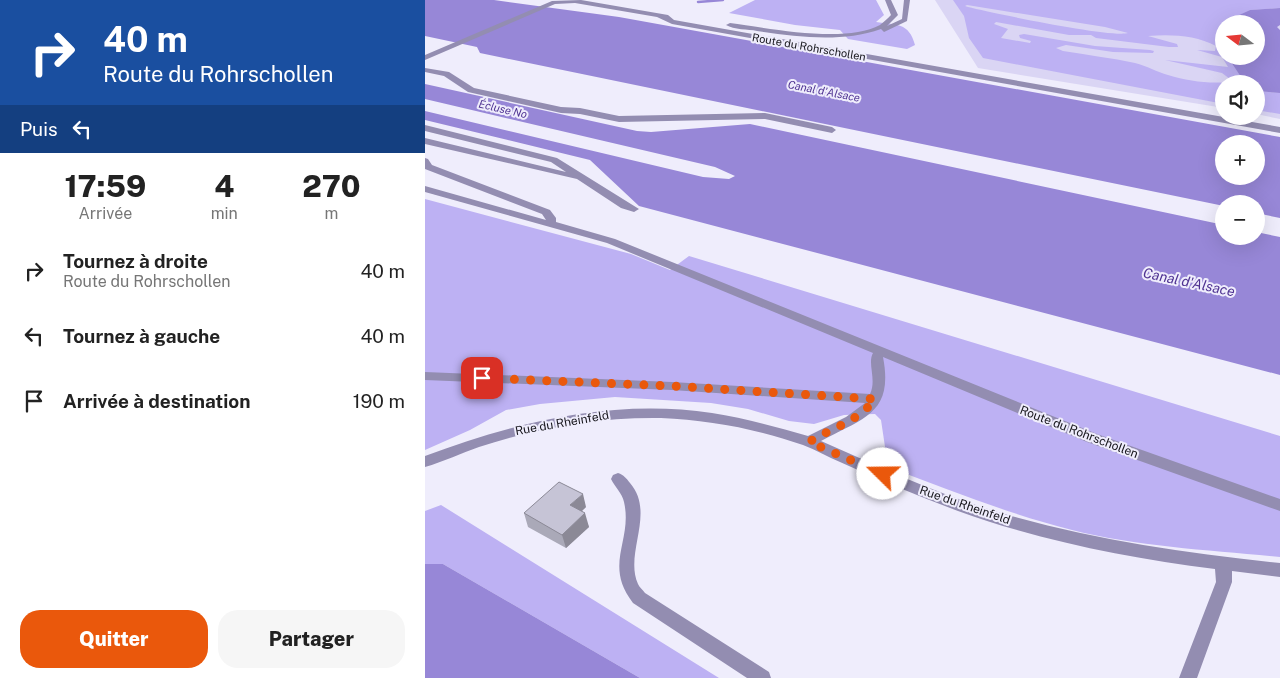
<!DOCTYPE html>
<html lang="fr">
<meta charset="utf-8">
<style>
body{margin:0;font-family:"Public Sans",sans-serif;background:#f6f6f6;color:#222;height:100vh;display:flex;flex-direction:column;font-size:19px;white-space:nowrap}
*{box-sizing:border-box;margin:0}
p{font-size:16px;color:#767676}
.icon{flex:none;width:28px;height:28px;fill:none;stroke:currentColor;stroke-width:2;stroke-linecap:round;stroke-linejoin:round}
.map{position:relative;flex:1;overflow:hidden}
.drawer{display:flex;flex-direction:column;background:#fff;width:425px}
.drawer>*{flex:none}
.top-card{background:#1a4fa0;color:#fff;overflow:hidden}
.needle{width:32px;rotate:286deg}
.fabs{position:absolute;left:790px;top:15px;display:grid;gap:10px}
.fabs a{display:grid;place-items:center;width:50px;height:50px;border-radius:50%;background:#fff;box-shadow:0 5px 20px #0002;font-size:25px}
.pin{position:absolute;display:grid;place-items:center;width:42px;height:42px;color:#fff;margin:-21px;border-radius:10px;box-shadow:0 2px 8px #0006}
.me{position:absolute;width:55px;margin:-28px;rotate:292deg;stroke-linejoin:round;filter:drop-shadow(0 0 4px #0008)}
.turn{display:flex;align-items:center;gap:18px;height:105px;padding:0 20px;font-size:22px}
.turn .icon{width:65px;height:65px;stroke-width:2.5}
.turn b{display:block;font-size:35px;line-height:42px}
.then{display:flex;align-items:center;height:48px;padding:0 20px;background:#0003;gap:10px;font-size:19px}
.eta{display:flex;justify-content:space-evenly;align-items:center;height:85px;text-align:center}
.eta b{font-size:30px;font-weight:800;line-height:35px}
.primary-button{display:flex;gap:10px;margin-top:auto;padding:10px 20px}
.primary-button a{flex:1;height:58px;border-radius:20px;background:#ea580c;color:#fff;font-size:20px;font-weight:800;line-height:58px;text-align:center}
.primary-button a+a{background:#f6f6f6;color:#222}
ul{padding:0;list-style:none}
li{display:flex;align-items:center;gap:15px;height:65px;padding:0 20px}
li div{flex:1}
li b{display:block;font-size:19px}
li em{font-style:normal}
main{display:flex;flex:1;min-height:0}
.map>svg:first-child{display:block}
.green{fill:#dad5f4;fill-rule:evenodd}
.forest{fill:#bdb1f3;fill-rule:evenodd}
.water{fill:#9787d7;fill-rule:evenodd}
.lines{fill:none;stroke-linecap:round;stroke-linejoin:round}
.stream{stroke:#9787d7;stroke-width:2.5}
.minor{fill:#938db1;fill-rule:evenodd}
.wall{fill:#aaa9b8}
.shaded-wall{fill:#8b8996}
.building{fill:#c6c4d6;stroke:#8b8996}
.route{stroke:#ea580c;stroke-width:9;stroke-dasharray:0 16.2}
.labels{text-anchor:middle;stroke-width:4;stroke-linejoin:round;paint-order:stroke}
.far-street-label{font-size:11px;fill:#17161c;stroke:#efedfc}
.far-water-label{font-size:11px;font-style:italic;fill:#4f3392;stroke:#efedfc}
.street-label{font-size:12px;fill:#17161c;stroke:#efedfc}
.water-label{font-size:14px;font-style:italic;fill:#4f3392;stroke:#efedfc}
</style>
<main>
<section class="drawer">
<div class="top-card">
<div class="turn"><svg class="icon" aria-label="right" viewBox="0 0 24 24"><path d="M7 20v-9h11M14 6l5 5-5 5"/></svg><div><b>40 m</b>Route du Rohrschollen</div></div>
<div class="then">Puis<svg class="icon" aria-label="left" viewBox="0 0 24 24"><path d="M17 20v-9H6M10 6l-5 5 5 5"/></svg></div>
</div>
<div class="eta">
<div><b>17:59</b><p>Arrivée</p></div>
<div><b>4</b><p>min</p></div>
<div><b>270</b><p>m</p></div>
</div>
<ul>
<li><svg class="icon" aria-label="right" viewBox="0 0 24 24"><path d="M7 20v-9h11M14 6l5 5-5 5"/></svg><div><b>Tournez à droite</b><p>Route du Rohrschollen</p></div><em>40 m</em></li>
<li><svg class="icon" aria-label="left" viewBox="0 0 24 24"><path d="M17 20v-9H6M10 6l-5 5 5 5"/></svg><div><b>Tournez à gauche</b></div><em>40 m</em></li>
<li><svg class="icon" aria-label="arrive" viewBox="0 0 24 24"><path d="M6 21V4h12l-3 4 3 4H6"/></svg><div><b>Arrivée à destination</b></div><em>190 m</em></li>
</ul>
<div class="primary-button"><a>Quitter</a><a>Partager</a></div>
</section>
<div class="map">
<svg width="855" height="678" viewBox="0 0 855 678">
<rect width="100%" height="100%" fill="#efedfc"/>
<path class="green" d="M510,0H855V119L831,114V84H799V108L553,68ZM799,24H831V56H799Z"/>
<g class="forest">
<path d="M330,0H451L459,15L451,22C471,25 484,22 490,45L482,49L423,39L415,30L370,25L304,13Z"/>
<path d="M528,0H855V8L825,10L797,24L796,41L799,56H802L821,84H799V104L558,58L544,38L539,16ZM542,5L680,27L703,33C687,38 567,13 543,7L540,6ZM571,22L644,35H666L671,38L744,47H753L752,44L723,36C745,34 771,35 791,46L790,51L772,50L797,57L803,67L740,60L797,73L805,79L804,82C783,84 763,81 743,75C732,72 722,66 710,63C687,58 662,55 638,51L631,48L641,45L688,52L728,53L729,51L725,50L670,46L599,34L594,35L595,38L606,41L605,43L576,38L583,29L569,24Z"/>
<polygon points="831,91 855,93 855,114 831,110"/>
<path d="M0,199L206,254L245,270L264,256L855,436V557C786,550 714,547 647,530C584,514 524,490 463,467L456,420L450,414L419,415L389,424L364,421L323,409L286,403L190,397L115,404L81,410L45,430L0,450Z"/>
<polygon points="16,505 294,678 215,678 18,564 0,564 0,511"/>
</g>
<g class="water">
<path d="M0,0H69L194,17L855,137V218L831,213V204H799V206L55,53L52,47L0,36ZM799,144H831V176H799Z"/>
<polygon points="855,8 855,25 852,27 855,30 855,93 831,91 831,84 820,83 802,56 831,56 831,24 799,24 799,48 793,34 797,23 825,10"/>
<polygon points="0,84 212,131 226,132 325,124 799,225 799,236 831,236 831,232 855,237 855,375 214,206 165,160 0,120 0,111 278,177 304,179 310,176 290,167 0,99"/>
<polygon points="0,564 18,564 215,678 0,678"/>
</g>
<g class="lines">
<polyline class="stream" points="273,2 298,0"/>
<g class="minor">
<polygon points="156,0 243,15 249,20 855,127 855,133 247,24 232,17 150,3 130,4 0,60 0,55 127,1"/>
<path d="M460,0H466L473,15L462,26L477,19L479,0H485L482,21L459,32L456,29C416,43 373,37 332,31C323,29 309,30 301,25L305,23C344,28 420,44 455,25C459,22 463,18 466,15Z"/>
<polygon points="0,68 24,72 49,88 136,107 155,108 194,116 340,113 407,127 411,130 407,133 340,119 194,122 155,114 136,113 43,92 19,76 0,72"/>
<polygon points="0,125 132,158 214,209 209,212 196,208 152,179 0,144 0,138 141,172 126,162 0,131"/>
<path d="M0,158L3,159L7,165L125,210L131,218V222L190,239L672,434L855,499V511L662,442L458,357C469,414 438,418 396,441C455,467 514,495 576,513C667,540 761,553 855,563V577L807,571V582L772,678H754L791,582L790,569C703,558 616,541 533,511C493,496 454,480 415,462C403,457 391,450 378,445C332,429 284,420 236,418C174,417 113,428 54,447C36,453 18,462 0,467V456C91,422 189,398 287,413C319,418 351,427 383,436L421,417L440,403L247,390L0,380V372L247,382L445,394C452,380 442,363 448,353L182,243L0,192V186L121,220L117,214L0,169Z"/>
<path d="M193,473C199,475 201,478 205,483C231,513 199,553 213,584C214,587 218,590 220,593L344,672L346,678H322L208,603C178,564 208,541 199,502C197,493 190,487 186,479L188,475Z"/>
</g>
</g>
<polygon class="wall" points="161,507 157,511 164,527 141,548 103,527 99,513"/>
<g class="shaded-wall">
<polygon points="158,494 161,507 149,518 145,505"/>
<polygon points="160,513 164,527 141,548 137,535"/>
</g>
<polygon class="building" points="134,482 158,494 145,505 160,513 137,535 99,513"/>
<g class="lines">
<path class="route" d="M57,378L247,386L450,399C433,422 408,427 384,442L458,474"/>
</g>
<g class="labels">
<g class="far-street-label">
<text transform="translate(384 47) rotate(10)" y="4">Route du Rohrschollen</text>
</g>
<g class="far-water-label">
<text transform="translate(399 91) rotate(11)" y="4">Canal d'Alsace</text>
<text transform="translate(78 109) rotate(13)" y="4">Écluse No</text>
</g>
<g class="street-label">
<text transform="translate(137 423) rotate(-10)" y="4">Rue du Rheinfeld</text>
<text transform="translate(654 432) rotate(21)" y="4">Route du Rohrschollen</text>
<text transform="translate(540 505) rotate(19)" y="4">Rue du Rheinfeld</text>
</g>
<g class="water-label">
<text transform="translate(764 282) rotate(12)" y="5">Canal d'Alsace</text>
</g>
</g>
</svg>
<div class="fabs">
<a><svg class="needle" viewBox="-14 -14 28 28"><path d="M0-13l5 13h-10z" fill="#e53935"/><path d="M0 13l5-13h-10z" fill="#767676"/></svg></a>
<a><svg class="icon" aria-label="sound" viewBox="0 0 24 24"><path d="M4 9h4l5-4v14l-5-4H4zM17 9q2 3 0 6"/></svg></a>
<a>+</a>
<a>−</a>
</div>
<div class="pin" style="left:57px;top:378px;background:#d93025"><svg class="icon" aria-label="arrive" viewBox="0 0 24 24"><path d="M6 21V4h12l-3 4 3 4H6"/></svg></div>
<svg class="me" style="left:458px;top:474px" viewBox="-20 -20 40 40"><circle r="19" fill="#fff"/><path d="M0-13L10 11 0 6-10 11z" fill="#ea580c"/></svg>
</div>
</main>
